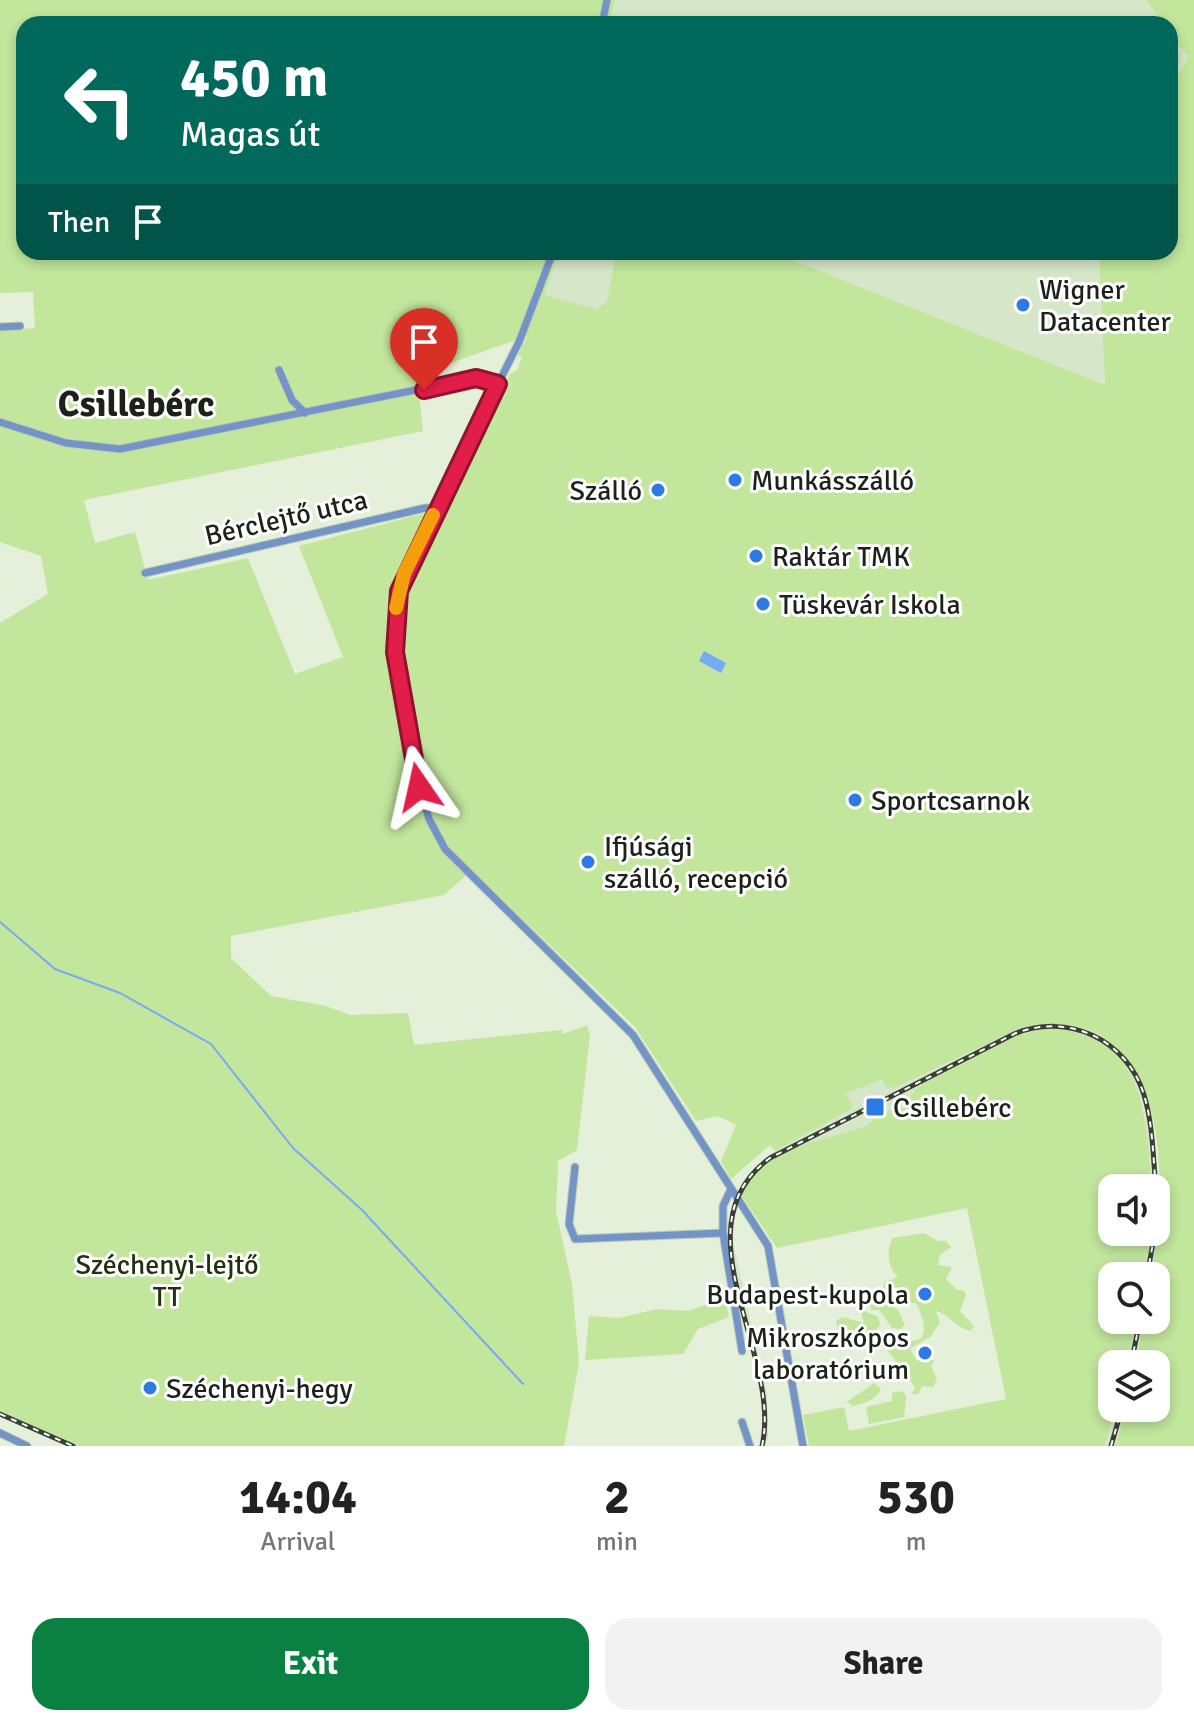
<!DOCTYPE html>
<meta charset="utf-8">
<style>
body{margin:0;font-family:Signika,sans-serif;background:#f2f2f2;color:#222;height:100vh;display:flex;flex-direction:column;font-size:30px;white-space:nowrap}
*{box-sizing:border-box;margin:0}
p{font-size:26px;color:#767676}
.icon{flex:none;width:44px;height:44px;fill:none;stroke:currentColor;stroke-width:2;stroke-linecap:round;stroke-linejoin:round}
.map{position:relative;height:1446px;overflow:hidden}
.panel{display:flex;flex-direction:column;background:#fff;flex:1}
.panel>*{flex:none}
.guide{position:absolute;left:16px;top:16px;width:1162px;height:244px;border-radius:24px;box-shadow:0 4px 12px #0003;background:#00695c;color:#fff;overflow:hidden}
.controls{position:absolute;left:1098px;top:1174px;display:grid;gap:16px}
.controls a{display:grid;place-items:center;width:72px;height:72px;border-radius:16px;background:#fff;box-shadow:0 4px 12px #0003;font-size:40px}
.pin{position:absolute;display:grid;place-items:center;width:68px;height:68px;color:#fff;margin:-82px -34px;border-radius:50% 50% 50% 0;rotate:-45deg;box-shadow:0 0 8px #0007}
.pin .icon{rotate:45deg}
.me{position:absolute;width:88px;margin:-44px;rotate:349deg;stroke-linejoin:round;filter:drop-shadow(0 0 6px #0008)}
.turn{display:flex;align-items:center;gap:28px;height:168px;padding:0 32px;font-size:36px}
.turn .icon{width:104px;height:104px;stroke-width:2.5}
.turn b{display:block;font-size:56px;line-height:68px}
.then{display:flex;align-items:center;height:76px;padding:0 32px;background:#0003;gap:16px;font-size:30px}
.eta{display:flex;justify-content:space-evenly;align-items:center;height:136px;text-align:center}
.eta b{font-size:48px;font-weight:700;line-height:56px}
.primary-button{display:flex;gap:16px;margin-top:auto;padding:16px 32px}
.primary-button a{flex:1;height:92px;border-radius:24px;background:#0b8043;color:#fff;font-size:32px;font-weight:700;line-height:92px;text-align:center}
.primary-button a+a{background:#f2f2f2;color:#222}
.map>svg:first-child{display:block}
.built{fill:#d6e6c8}
.green{fill:#c1e69c;fill-rule:evenodd}
.water{fill:#75aaf9}
.lines{fill:none;stroke-linecap:round;stroke-linejoin:round}
.stream{stroke:#75aaf9;stroke-width:2}
.street-casing{stroke:#c0cbb6;stroke-width:9}
.street{stroke:#7294c6;stroke-width:7}
.rail-casing{stroke:#3a4035;stroke-width:5}
.rail{stroke:#fff;stroke-width:2;stroke-dasharray:6;stroke-linecap:butt}
.route-casing{stroke:#92132f;stroke-width:20}
.route{stroke:#e11d48;stroke-width:14}
.slow{stroke:#f59e0b;stroke-width:14}
.poi-dot{fill:#2d79e5;stroke:#fff;stroke-width:3}
.labels{text-anchor:middle;stroke-width:6;stroke-linejoin:round;paint-order:stroke}
.poi-label{font-size:28px;fill:#1d2219;stroke:#fff;text-anchor:start}
.street-label{font-size:28px;fill:#1d2219;stroke:#fff}
.park-label{font-size:28px;fill:#21320c;stroke:#fff}
.district-label{font-size:36px;font-weight:bold;fill:#1d2219;stroke:#fff}
</style>
<div class="map">
<svg width="1194" height="1446" viewBox="0 0 1194 1446">
<rect width="100%" height="100%" fill="#e4f0d9"/>
<g class="built">
<polygon points="615,0 1146,0 1164,24 609,24"/>
<polygon points="1170,32 1188,57 1170,92"/>
<polygon points="559,252 616,252 607,303 596,309 543,295"/>
<polygon points="750,252 1099,252 1105,385 788,258"/>
<polygon points="1050,1023 1090,1030 1112,1042 1132,1062 1146,1089 1161,1200 1160,1229 1151,1276 1144,1276 1151,1232 1156,1232 1156,1188 1152,1188 1144,1109 1117,1055 1093,1038 1073,1031 1043,1028 1018,1034 931,1077 898,1111 888,1110 859,1129 782,1152 762,1166 744,1189 734,1216 732,1238 767,1394 768,1436 766,1446 760,1446 763,1400 727,1247 731,1206 749,1173 775,1151 853,1108 845,1093 875,1080 891,1086 1020,1028"/>
<polygon points="1137,1320 1143,1320 1137,1364 1126,1364"/>
<polygon points="1115,1408 1127,1408 1115,1446 1105,1446"/>
<polygon points="0,1411 80,1446 66,1446 0,1417"/>
</g>
<g class="green">
<path d="M0,0H615L609,24H24V252H559L544,295L596,309L607,302L616,252H750L788,258L1105,385L1099,252H1170V92L1188,57L1170,32V24H1164L1146,0H1194V1446H1115L1127,1408H1156V1364H1137L1143,1320H1156V1276H1151C1170,1176 1170,996 1020,1028L898,1086L888,1088L881,1080L846,1093L853,1108L775,1151L770,1145L731,1179L721,1161L736,1125L718,1116L696,1121L635,1027L472,870L444,895L231,936V958L271,996L326,1006L350,1015L408,1013L414,1045L562,1030L563,1034L587,1025L590,1035L577,1150L558,1161L556,1211L572,1284L579,1362L564,1446H80L0,1411V623L48,594L41,556L0,542V331L35,328L33,292L0,293ZM527,336L518,355L522,358L517,370L510,374L441,509L299,546L343,657L295,674L248,558L148,580L135,532L95,543L84,500L423,431L417,375Z"/>
<path d="M1053,1028C1147,1039 1145,1113 1152,1188H1112V1232H1151L1144,1276H1112V1320H1137L1126,1364H1112V1408H1115L1105,1446H809L803,1415L844,1407L849,1431L1006,1399L967,1208L777,1248L741,1195C764,1148 816,1142 861,1128C871,1125 876,1114 886,1111C893,1109 897,1111 904,1107C916,1072 1018,1029 1053,1028Z"/>
<path d="M924,1233L938,1241H946L951,1247L940,1255L938,1265L952,1267L946,1279L957,1290H963L966,1295L960,1311L974,1326L971,1331C954,1327 948,1313 936,1311L940,1323L930,1337L910,1349L917,1361L928,1356L934,1361L931,1366L937,1379L933,1387L922,1386L918,1394H912L915,1387L885,1347L921,1339C928,1329 921,1313 916,1303L889,1304L898,1310L905,1325L901,1329L892,1328L879,1310H872L867,1303L869,1297L881,1292L886,1299L905,1296L903,1292L888,1296L883,1288L885,1282L898,1277C887,1266 886,1252 893,1238Z"/>
<polygon points="725,1298 729,1317 698,1329 683,1354 585,1360 589,1316 619,1318 657,1309 688,1311"/>
<polygon points="860,1309 878,1317 880,1324 870,1341 862,1346 861,1336 854,1330 848,1331 840,1341 836,1321 842,1317 864,1323"/>
<path d="M874,1383L881,1389C877,1399 863,1404 853,1406L847,1402Z"/>
<polygon points="902,1391 906,1396 904,1417 869,1424 866,1407 892,1401 892,1393"/>
</g>
<polygon class="water" points="704,651 726,663 721,673 699,661"/>
<g class="lines">
<polyline class="stream" points="0,922 55,969 120,993 211,1044 293,1148 362,1210 523,1384"/>
<defs>
<g id="street">
<polyline points="602,24 607,0"/>
<polyline points="553,252 519,342 421,538 399,591 395,652 415,768 429,819 445,849 633,1035 768,1246 803,1446"/>
<polyline points="0,327 20,326"/>
<polyline points="279,370 292,400 305,413"/>
<polyline points="0,422 66,443 120,449 476,378 498,384"/>
<polyline points="145,573 425,508 437,508"/>
<polyline points="575,1167 569,1224 575,1239 723,1233 723,1206 731,1189"/>
<polyline points="723,1233 742,1351"/>
<polyline points="742,1422 750,1446"/>
<polyline points="0,1433 27,1446"/>
</g>
</defs>
<use href="#street" class="street-casing"/>
<use href="#street" class="street"/>
<defs>
<g id="rail">
<polyline points="1156,1190 1156,1221"/>
<polyline points="1147,1276 1155,1232"/>
<polyline points="1131,1364 1140,1320"/>
<polyline points="0,1414 73,1446"/>
<path d="M762,1446C783,1355 675,1227 770,1158L1014,1034C1067,1012 1127,1039 1144,1095C1153,1124 1153,1158 1156,1188"/>
<polyline points="1111,1446 1122,1408"/>
</g>
</defs>
<use href="#rail" class="rail-casing"/>
<use href="#rail" class="rail"/>
</g>
<g class="lines">
<defs>
<polyline id="route" points="419,787 395,652 399,591 498,384 476,378 424,390"/>
</defs>
<use href="#route" class="route-casing"/>
<use href="#route" class="route"/>
<polyline class="slow" points="396,608 404,574 433,515"/>
</g>
<g class="poi-dot">
<circle cx="1023" cy="305" r="8"/>
<circle cx="735" cy="480" r="8"/>
<circle cx="658" cy="490" r="8"/>
<circle cx="756" cy="556" r="8"/>
<circle cx="763" cy="604" r="8"/>
<circle cx="855" cy="800" r="8"/>
<circle cx="588" cy="862" r="8"/>
<rect x="865" y="1097" width="20" height="20" rx="4"/>
<circle cx="925" cy="1294" r="8"/>
<circle cx="925" cy="1353" r="8"/>
<circle cx="150" cy="1388" r="8"/>
</g>
<g class="labels">
<g class="poi-label">
<text x="1039" y="299">Wigner<tspan x="1039" dy="32">Datacenter</tspan></text>
<text x="751" y="490">Munkásszálló</text>
<text x="642" y="500" text-anchor="end">Szálló</text>
<text x="772" y="566">Raktár TMK</text>
<text x="779" y="614">Tüskevár Iskola</text>
<text x="871" y="810">Sportcsarnok</text>
<text x="604" y="856">Ifjúsági<tspan x="604" dy="32">szálló, recepció</tspan></text>
<text x="893" y="1117">Csillebérc</text>
<text x="909" y="1304" text-anchor="end">Budapest-kupola</text>
<text x="909" y="1347" text-anchor="end">Mikroszkópos<tspan x="909" dy="32">laboratórium</tspan></text>
<text x="166" y="1398">Széchenyi-hegy</text>
</g>
<g class="street-label">
<text transform="translate(286 517) rotate(-13)" y="10">Bérclejtő utca</text>
</g>
<g class="park-label">
<text x="167" y="1274">Széchenyi-lejtő<tspan x="167" dy="32">TT</tspan></text>
</g>
<g class="district-label">
<text x="136" y="416">Csillebérc</text>
</g>
</g>
</svg>
<div class="controls">
<a><svg class="icon" aria-label="sound" viewBox="0 0 24 24"><path d="M4 9h4l5-4v14l-5-4H4zM17 9q2 3 0 6"/></svg></a>
<a><svg class="icon" aria-label="search" viewBox="0 0 24 24"><circle cx="10" cy="10" r="6"/><path d="M15 15l6 6"/></svg></a>
<a><svg class="icon" aria-label="layers" viewBox="0 0 24 24"><path d="M12 4l9 5-9 5-9-5zM3 14l9 5 9-5"/></svg></a>
</div>
<div class="pin" style="left:424px;top:390px;background:#d93025"><svg class="icon" aria-label="arrive" viewBox="0 0 24 24"><path d="M6 21V4h12l-3 4 3 4H6"/></svg></div>
<svg class="me" style="left:419px;top:787px" viewBox="-20 -20 40 40"><path d="M0-17L14 15 0 8-14 15z" fill="#e11d48" stroke="#fff" stroke-width="4"/></svg>
<div class="guide">
<div class="turn"><svg class="icon" aria-label="left" viewBox="0 0 24 24"><path d="M17 20v-9H6M10 6l-5 5 5 5"/></svg><div><b>450 m</b>Magas út</div></div>
<div class="then">Then<svg class="icon" aria-label="arrive" viewBox="0 0 24 24"><path d="M6 21V4h12l-3 4 3 4H6"/></svg></div>
</div>
</div>
<section class="panel">
<div class="eta">
<div><b>14:04</b><p>Arrival</p></div>
<div><b>2</b><p>min</p></div>
<div><b>530</b><p>m</p></div>
</div>
<div class="primary-button"><a>Exit</a><a>Share</a></div>
</section>
